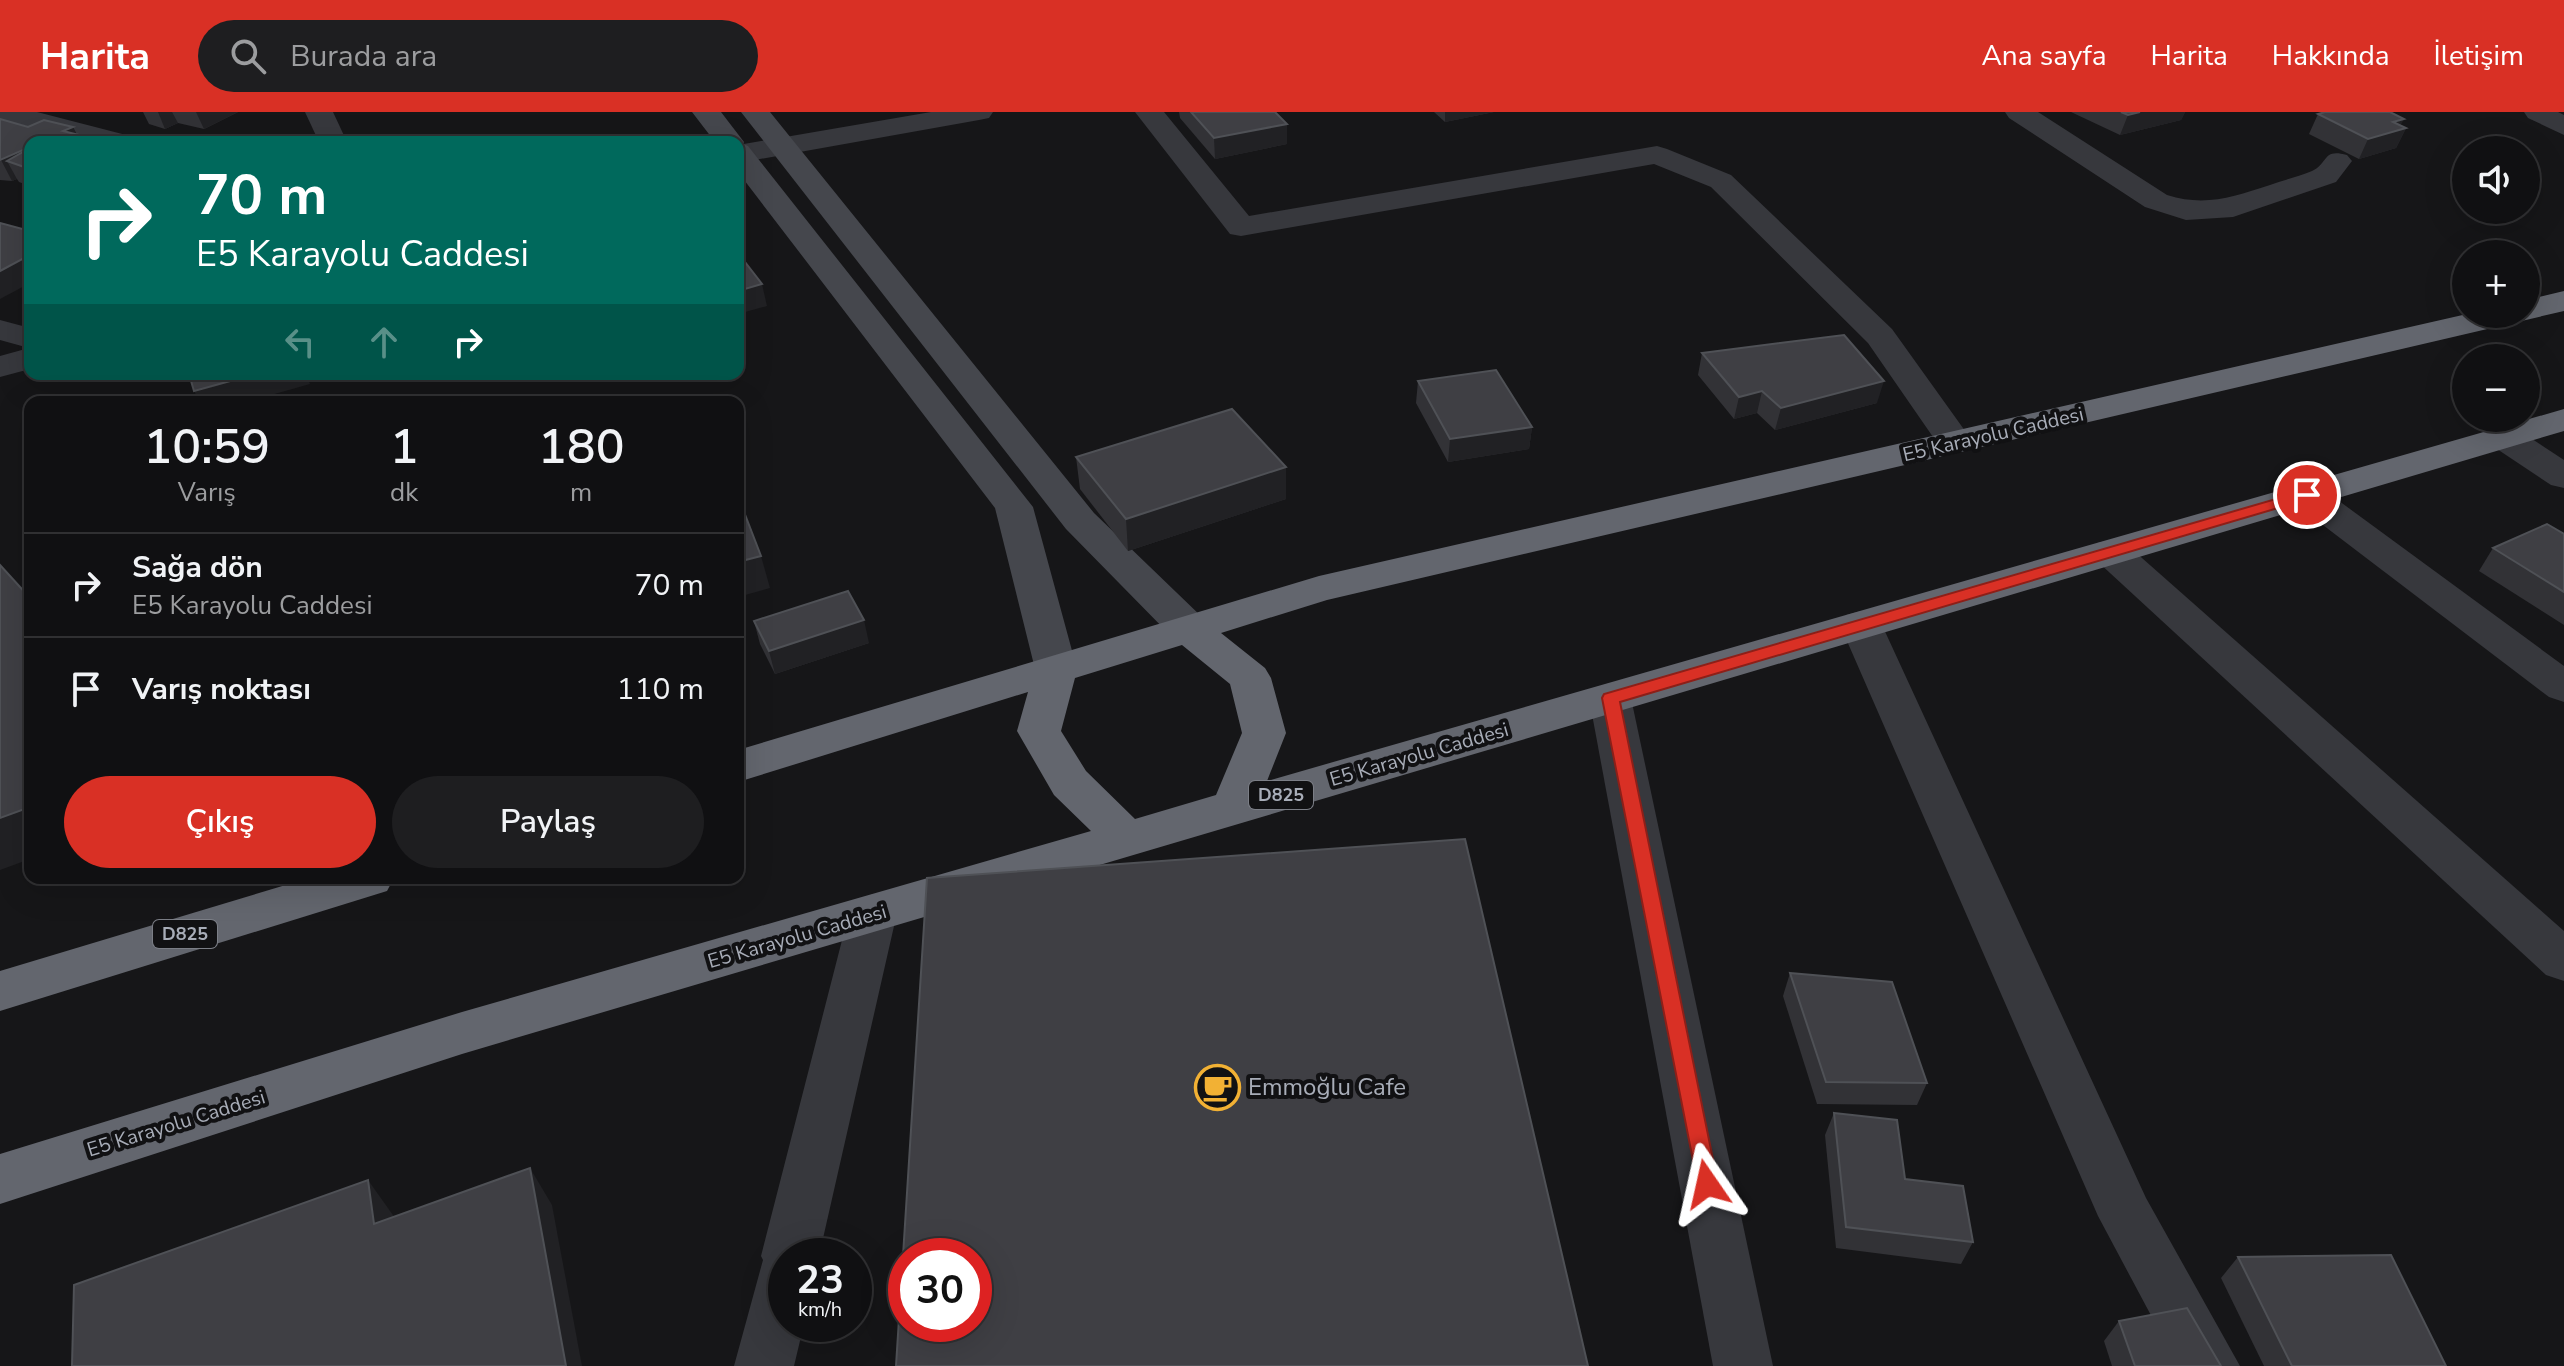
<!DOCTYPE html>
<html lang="tr">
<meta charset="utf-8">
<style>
body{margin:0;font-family:"Nunito Sans",sans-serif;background:#1e1e20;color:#f1f3f6;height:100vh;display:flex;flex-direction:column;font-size:30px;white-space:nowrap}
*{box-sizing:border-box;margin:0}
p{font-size:26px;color:#9c9d9f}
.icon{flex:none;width:44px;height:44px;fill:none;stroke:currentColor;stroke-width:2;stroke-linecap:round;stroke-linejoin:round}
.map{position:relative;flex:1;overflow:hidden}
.details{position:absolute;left:24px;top:284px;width:720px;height:488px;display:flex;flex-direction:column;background:#101012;border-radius:16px;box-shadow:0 8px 32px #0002,0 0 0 2px #303032}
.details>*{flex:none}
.guide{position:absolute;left:24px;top:24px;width:720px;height:244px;border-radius:16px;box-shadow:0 8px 32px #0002,0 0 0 2px #303032;background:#00695c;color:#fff;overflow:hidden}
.fabs{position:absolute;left:2452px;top:24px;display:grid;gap:16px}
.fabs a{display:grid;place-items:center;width:88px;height:88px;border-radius:50%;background:#101012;box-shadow:0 8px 32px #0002,0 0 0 2px #303032;font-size:40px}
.speed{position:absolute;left:768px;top:1126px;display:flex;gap:16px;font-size:40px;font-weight:700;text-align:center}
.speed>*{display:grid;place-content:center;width:104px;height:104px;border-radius:50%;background:#101012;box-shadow:0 8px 32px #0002,0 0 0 2px #303032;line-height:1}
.speed small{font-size:20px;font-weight:400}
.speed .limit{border:12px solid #d22;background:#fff;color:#111}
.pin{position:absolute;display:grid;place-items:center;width:68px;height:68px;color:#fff;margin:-34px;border:4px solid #fff;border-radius:50%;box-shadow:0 2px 8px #0007}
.me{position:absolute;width:88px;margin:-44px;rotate:349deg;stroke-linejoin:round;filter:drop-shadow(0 0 6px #0008)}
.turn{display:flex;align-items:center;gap:28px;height:168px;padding:0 40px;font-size:36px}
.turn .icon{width:104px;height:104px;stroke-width:2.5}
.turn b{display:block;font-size:56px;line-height:68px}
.lanes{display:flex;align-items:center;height:76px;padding:0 40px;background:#0003;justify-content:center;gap:40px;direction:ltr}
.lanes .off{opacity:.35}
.eta{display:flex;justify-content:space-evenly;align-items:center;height:136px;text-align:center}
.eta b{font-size:48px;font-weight:600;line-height:56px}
.primary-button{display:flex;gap:16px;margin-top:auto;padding:16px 40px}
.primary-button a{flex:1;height:92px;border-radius:48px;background:#d93025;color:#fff;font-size:32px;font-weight:600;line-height:92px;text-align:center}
.primary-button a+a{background:#1e1e20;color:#f1f3f6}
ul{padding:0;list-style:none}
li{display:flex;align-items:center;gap:24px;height:104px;padding:0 40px;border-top:2px solid #303032}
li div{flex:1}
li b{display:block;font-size:30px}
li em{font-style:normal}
header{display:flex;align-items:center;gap:48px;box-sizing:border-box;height:112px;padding:0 40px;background:#d93025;color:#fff}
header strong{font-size:38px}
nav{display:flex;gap:44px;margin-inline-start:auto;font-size:28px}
.search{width:560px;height:72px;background:#1e1e20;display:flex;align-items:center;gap:20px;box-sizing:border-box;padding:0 28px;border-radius:44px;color:#9c9d9f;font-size:30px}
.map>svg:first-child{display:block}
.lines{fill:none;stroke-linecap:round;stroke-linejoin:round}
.street{fill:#37383d;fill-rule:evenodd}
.secondary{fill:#45474d;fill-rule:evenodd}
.highway{fill:#63666e;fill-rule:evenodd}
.wall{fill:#323236}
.shaded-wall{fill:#212124}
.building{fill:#3f3f44;stroke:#4f5156;stroke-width:2;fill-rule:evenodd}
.route{fill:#d93025;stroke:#8d1f18;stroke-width:2}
.labels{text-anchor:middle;stroke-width:8;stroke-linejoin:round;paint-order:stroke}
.shield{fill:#111113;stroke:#7b7e86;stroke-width:2}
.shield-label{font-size:18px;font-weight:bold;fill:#a8adb8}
.street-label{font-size:20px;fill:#a8adb8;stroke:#111113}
.near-poi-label{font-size:24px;fill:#a8adb8;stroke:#111113;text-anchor:start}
</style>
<header>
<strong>Harita</strong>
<div class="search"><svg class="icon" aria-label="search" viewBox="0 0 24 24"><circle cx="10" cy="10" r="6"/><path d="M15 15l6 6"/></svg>Burada ara</div>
<nav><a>Ana sayfa</a><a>Harita</a><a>Hakkında</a><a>İletişim</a></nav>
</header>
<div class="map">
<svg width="2564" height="1254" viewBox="0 0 2564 1254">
<rect width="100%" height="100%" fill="#161618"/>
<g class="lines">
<g class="street">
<polygon points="0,0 37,0 130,24 134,30 87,30 0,7"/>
<polygon points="305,0 333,0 347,30 319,30"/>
<polygon points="931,0 993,0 989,6 979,8 738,51 738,33"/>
<polygon points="1135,0 1164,0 1249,104 1657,34 1667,37 1731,63 1892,217 1973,330 1968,338 1955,341 1942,338 1868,231 1711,75 1654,52 1241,124 1230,122"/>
<path d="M2005,0H2038L2167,83C2205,95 2233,85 2270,73C2283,68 2298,65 2312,59C2329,51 2322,36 2347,43L2352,49L2336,70L2233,105L2186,108L2145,95L2009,6Z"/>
<polygon points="2524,0 2558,0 2564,3 2564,23 2528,6"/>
<polygon points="0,208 30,216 30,257 0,265 0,244 29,236 0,228"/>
<polygon points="2504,314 2517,317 2564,348 2564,376 2551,373 2491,333 2486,325 2491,317"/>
<polygon points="2307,372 2320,375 2564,554 2564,590 2549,585 2294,391 2288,383 2294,375"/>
<polygon points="2111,428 2125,431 2564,819 2564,869 2546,863 2097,449 2091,440 2097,431"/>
<polygon points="1861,499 1876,503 1882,513 2146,1086 2240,1254 2178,1254 2098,1104 1840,513 1846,503"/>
<polygon points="1610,571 1625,576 1631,586 1773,1254 1713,1254 1589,586 1595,576"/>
<polygon points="873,782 890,788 897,801 819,1144 786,1144 786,1212 804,1212 794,1254 734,1254 763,1148 761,1144 849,801 856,788"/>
</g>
<g class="secondary">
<polygon points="692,0 721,0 744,30 743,32 748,34 1033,395 1077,557 1071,567 1056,571 1041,567 1035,557 995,396 738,60 738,30 715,30"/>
<polygon points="741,0 770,0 1094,401 1204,507 1210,517 1204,527 1189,531 1174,527 1066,417"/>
</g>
<g class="highway">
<path d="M2564,179V199L1327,488L1221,521L1265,556L1271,566L1286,621L1267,669L2564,297V319L462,942L0,1092V1042L462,900L1091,719L1054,683L1017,619L1028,580L738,670V638L1319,464L2467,202H2526V188ZM1182,533L1230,572L1242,621L1216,683L1135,707L1086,659L1061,619L1075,566Z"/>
<polygon points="309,766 394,766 387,779 0,899 0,859"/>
</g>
</g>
<g class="wall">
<polygon points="143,0 238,0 204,17 178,11 165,17 149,12"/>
<polygon points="1179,0 1275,0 1287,12 1287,32 1215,47 1180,6"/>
<polygon points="1434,0 1494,0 1445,10"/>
<polygon points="2071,0 2185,0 2181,8 2120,23"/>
<polygon points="2318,2 2400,13 2406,16 2396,36 2359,47 2309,22"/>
<polygon points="0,7 28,15 73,15 77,23 30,30 30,74 19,70 17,67 12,69 0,68"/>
<polygon points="1702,241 1877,291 1775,318 1757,301 1734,307 1698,263"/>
<polygon points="1418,269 1532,315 1529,337 1448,350 1416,291"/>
<polygon points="1076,345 1286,355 1286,387 1128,439 1080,377"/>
<polygon points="2564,422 2564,513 2479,459 2493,436"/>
<polygon points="754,509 869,531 775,562 760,532"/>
<polygon points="1790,861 1927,971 1917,993 1817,992 1783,884"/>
<polygon points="1834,1001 1973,1130 1961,1152 1836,1136 1825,1023"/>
<polygon points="2238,1145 2446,1254 2264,1254 2221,1166"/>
<polygon points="2119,1209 2221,1254 2112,1254 2104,1229"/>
</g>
<g class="shaded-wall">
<polygon points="158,0 172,0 178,11 165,17"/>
<polygon points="196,0 238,0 204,17"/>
<polygon points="1445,0 1494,0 1445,10"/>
<polygon points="2140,0 2185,0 2181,8 2120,23 2128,3"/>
<polygon points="2404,7 2398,18 2406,16 2396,36 2359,47 2368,27 2393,10"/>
<polygon points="1287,12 1287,32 1215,47 1214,26"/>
<polygon points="73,15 81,30 63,19"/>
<polygon points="30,35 30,57 7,49 17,67 12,69 1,48"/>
<polygon points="30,143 30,171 0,187 0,159"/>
<polygon points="762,172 767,194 738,202 738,179"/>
<polygon points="256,262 306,262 310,272 246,290 200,290 194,279"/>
<polygon points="1884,269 1877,291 1775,318 1781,296"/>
<polygon points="1762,279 1757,301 1734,307 1739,285"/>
<polygon points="1532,315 1529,337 1448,350 1450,327"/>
<polygon points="1286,355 1286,387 1128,439 1126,407"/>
<polygon points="761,444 770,476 738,485 738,450"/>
<polygon points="864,508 869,531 775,562 769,539"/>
<polygon points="30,695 30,747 0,758 0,706"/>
<polygon points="530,1056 552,1093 582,1254 566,1254"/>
<polygon points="368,1068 395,1106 374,1112"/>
</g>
<g class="building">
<polygon points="1191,0 1275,0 1287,12 1214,26"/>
<polygon points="2121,0 2140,0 2128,3"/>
<polygon points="2325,0 2390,0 2404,7 2393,10 2406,16 2368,27 2318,2"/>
<polygon points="0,7 28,15 44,8 73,15 63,19 107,30 41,30 43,29 30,30 30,35 0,48"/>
<polygon points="30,36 30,57 7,49"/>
<polygon points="0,111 30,119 30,143 0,159"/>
<polygon points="738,141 762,172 738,179"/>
<polygon points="1844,223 1884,269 1781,296 1762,279 1739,285 1702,241"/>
<polygon points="1496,258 1532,315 1450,327 1418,269"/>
<polygon points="189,262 256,262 194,279"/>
<polygon points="1232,297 1286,355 1126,407 1076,345"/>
<polygon points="739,387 761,444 738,450 738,388"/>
<polygon points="2547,412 2564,422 2564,480 2493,436"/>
<polygon points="0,453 30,486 30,695 0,706"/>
<polygon points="848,479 864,508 769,539 754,509"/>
<path d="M1465,727L1588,1254H896L927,766ZM906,1144H974V1212H906Z"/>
<polygon points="1790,861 1892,870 1927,971 1826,970"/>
<polygon points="1834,1001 1897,1008 1905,1067 1963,1074 1973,1130 1846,1115"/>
<polygon points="530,1056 566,1254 72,1254 74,1173 368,1068 374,1112"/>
<polygon points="2391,1143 2446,1254 2292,1254 2238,1145"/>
<polygon points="2187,1196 2221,1254 2135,1254 2119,1209"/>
</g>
<polygon class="route" points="2307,378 2312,380 2312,386 1620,590 1718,1072 1715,1079 1707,1082 1699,1079 1602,586 1604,582"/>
<defs>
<symbol id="cafe-ring" viewBox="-11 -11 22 22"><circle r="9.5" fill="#111113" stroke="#f2b134" stroke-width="1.5"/><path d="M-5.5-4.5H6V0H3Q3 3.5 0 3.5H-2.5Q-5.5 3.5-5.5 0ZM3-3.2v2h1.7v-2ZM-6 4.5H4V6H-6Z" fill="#f2b134"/></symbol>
</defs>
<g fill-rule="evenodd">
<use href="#cafe-ring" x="1192" y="950" width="51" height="51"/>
</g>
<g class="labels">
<g class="shield">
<rect x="1249" y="669" width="64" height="28" rx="6"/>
<rect x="153" y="808" width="64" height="28" rx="6"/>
</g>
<g class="shield-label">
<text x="1281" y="689">D825</text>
<text x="185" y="828">D825</text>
</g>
<g class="street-label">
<text transform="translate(1993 322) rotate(-13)" y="7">E5 Karayolu Caddesi</text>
<text transform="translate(1419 642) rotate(-16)" y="7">E5 Karayolu Caddesi</text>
<text transform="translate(797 824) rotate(-16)" y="7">E5 Karayolu Caddesi</text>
<text transform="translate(176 1011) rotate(-17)" y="7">E5 Karayolu Caddesi</text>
</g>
<g class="near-poi-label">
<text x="1248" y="983">Emmoğlu Cafe</text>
</g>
</g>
</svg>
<div class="fabs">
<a><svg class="icon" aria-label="sound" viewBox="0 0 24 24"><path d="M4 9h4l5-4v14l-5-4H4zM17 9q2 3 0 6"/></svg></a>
<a>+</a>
<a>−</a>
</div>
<div class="speed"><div>23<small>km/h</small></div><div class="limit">30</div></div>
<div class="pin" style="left:2307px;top:383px;background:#d93025"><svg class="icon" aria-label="arrive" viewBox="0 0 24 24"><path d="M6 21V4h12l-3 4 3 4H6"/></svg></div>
<svg class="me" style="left:1707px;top:1072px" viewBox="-20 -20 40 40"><path d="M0-17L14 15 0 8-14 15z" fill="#d93025" stroke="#fff" stroke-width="4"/></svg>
<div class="guide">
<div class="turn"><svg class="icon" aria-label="right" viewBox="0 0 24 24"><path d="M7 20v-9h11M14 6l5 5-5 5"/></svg><div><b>70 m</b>E5 Karayolu Caddesi</div></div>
<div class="lanes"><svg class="icon off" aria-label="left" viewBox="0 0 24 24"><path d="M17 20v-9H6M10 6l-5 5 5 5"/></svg><svg class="icon off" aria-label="ahead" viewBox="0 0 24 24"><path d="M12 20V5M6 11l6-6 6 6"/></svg><svg class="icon" aria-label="right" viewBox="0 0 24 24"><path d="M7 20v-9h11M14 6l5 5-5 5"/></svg></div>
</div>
<section class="details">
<div class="eta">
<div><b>10:59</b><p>Varış</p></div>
<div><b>1</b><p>dk</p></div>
<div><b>180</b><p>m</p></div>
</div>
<ul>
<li><svg class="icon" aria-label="right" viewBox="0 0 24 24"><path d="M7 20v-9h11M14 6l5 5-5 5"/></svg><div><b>Sağa dön</b><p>E5 Karayolu Caddesi</p></div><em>70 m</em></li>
<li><svg class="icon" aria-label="arrive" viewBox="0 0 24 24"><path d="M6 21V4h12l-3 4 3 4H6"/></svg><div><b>Varış noktası</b></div><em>110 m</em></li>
</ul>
<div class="primary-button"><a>Çıkış</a><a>Paylaş</a></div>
</section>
</div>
